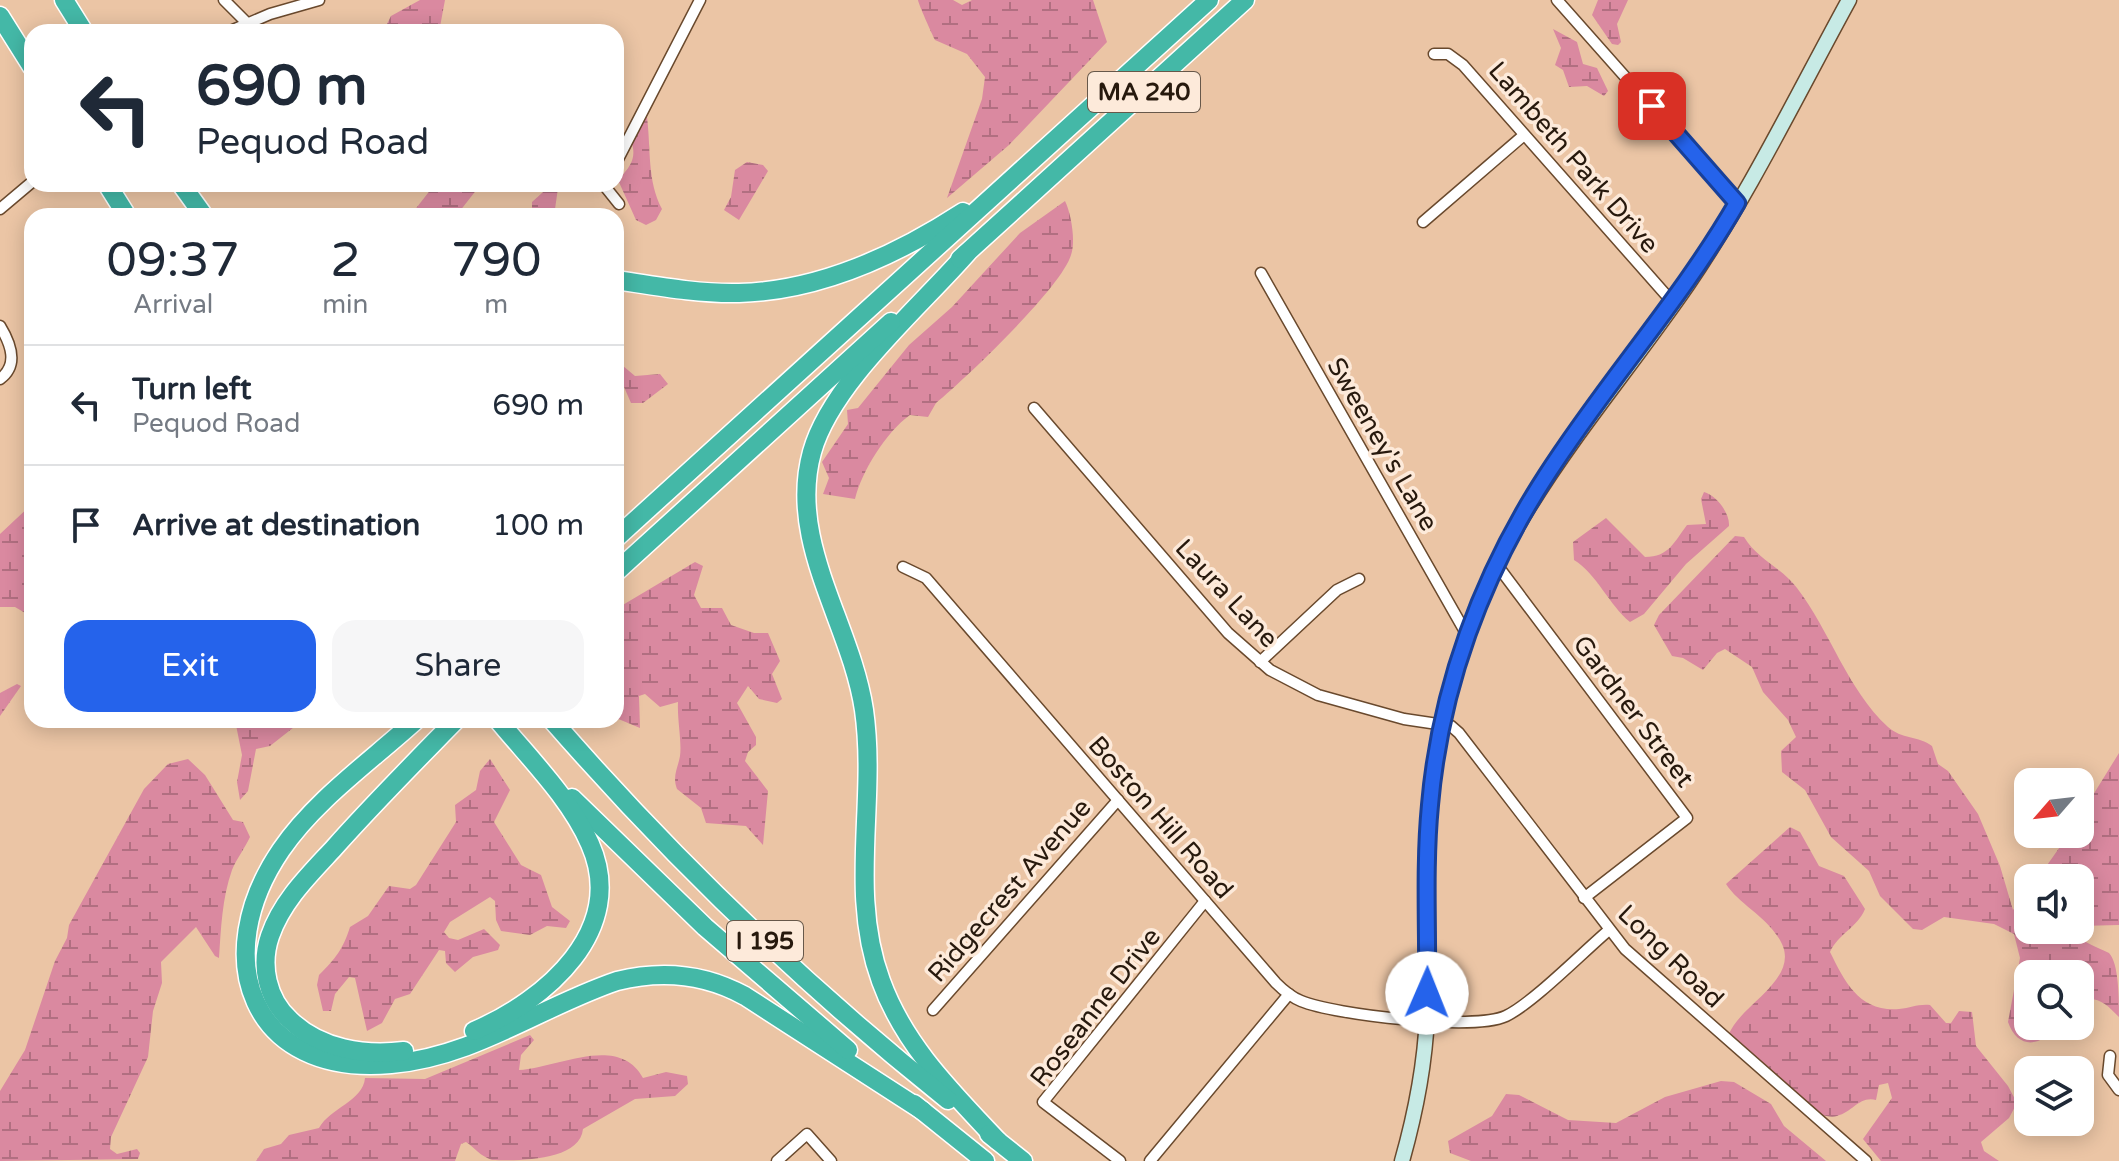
<!DOCTYPE html>
<style>
body{margin:0;font-family:"Varela Round",sans-serif;background:#f6f6f7;color:#1f2937;height:100vh;display:flex;flex-direction:column;font-size:30px;white-space:nowrap}
*{box-sizing:border-box;margin:0}
p{font-size:26px;color:#747a83}
.icon{flex:none;width:44px;height:44px;fill:none;stroke:currentColor;stroke-width:2;stroke-linecap:round;stroke-linejoin:round}
.map{position:relative;flex:1;overflow:hidden}
.details{position:absolute;left:24px;top:208px;width:600px;height:520px;display:flex;flex-direction:column;background:#fff;border-radius:24px;box-shadow:0 4px 20px #0003}
.details>*{flex:none}
.top-card{position:absolute;left:24px;top:24px;width:600px;height:168px;border-radius:24px;box-shadow:0 4px 20px #0003;background:#fff;color:#1f2937;overflow:hidden}
.needle{width:52px;rotate:242deg}
.fabs{position:absolute;left:2014px;top:768px;display:grid;gap:16px}
.fabs a{display:grid;place-items:center;width:80px;height:80px;border-radius:16px;background:#fff;box-shadow:0 4px 20px #0003;font-size:40px}
.pin{position:absolute;display:grid;place-items:center;width:68px;height:68px;color:#fff;margin:-34px;border-radius:16px;box-shadow:0 4px 12px #0006}
.me{position:absolute;width:88px;margin:-44px;rotate:1deg;stroke-linejoin:round;filter:drop-shadow(0 0 6px #0008)}
.turn{display:flex;align-items:center;gap:28px;height:168px;padding:0 40px;font-size:36px}
.turn .icon{width:104px;height:104px;stroke-width:2.5}
.turn b{display:block;font-size:56px;line-height:68px}
.eta{display:flex;justify-content:space-evenly;align-items:center;height:136px;text-align:center}
.eta b{font-size:48px;font-weight:600;line-height:56px}
.action{display:flex;gap:16px;margin-top:auto;padding:16px 40px}
.action a{flex:1;height:92px;border-radius:24px;background:#2563eb;color:#fff;font-size:32px;font-weight:600;line-height:92px;text-align:center}
.action a+a{background:#f6f6f7;color:#1f2937}
ul{padding:0;list-style:none}
li{display:flex;align-items:center;gap:24px;height:120px;padding:0 40px;border-top:2px solid #e0e1e3}
li div{flex:1}
li b{display:block;font-size:30px}
li em{font-style:normal}
.map>svg:first-child{display:block}
.wetland{fill:url(#wetland-marsh)}
.lines{fill:none;stroke-linecap:round;stroke-linejoin:round}
.street-casing{stroke:#69492d;stroke-width:13}
.secondary-casing{stroke:#69492d;stroke-width:17}
.highway-casing{stroke:#fff;stroke-width:21}
.street{stroke:#fff;stroke-width:10}
.secondary{stroke:#c7eae5;stroke-width:14}
.highway{stroke:#44b8a7;stroke-width:18}
.route-casing{stroke:#184099;stroke-width:20}
.route{stroke:#2563eb;stroke-width:14}
.labels{text-anchor:middle;stroke-width:7;stroke-linejoin:round;paint-order:stroke}
.shield{fill:#fdeada;stroke:#67584a;stroke-width:2}
.shield-label{font-size:24px;font-weight:bold;fill:#27190d}
.street-label{font-size:26px;fill:#27190d;stroke:#fdeada}
</style>
<div class="map">
<svg width="2119" height="1161" viewBox="0 0 2119 1161">
<defs>
<pattern id="wetland-marsh" width="20" height="14" patternUnits="userSpaceOnUse" patternTransform="scale(2)"><rect width="20" height="14" fill="#da89a0"/><path d="M1 5h8M5 5V1M11 12h8M15 12V8" fill="none" stroke="#b16f81"/></pattern>
</defs>
<rect width="100%" height="100%" fill="#ebc5a5"/>
<g class="wetland">
<polygon points="420,0 445,0 439,32 415,26 407,32 383,32 391,16"/>
<path d="M918,0H953L962,5L972,0H1093L1107,42L1009,145L947,198L982,99L985,77L967,54L935,40C932,34 918,3 918,0Z"/>
<polygon points="1598,0 1628,0 1617,24 1621,42 1618,45 1612,44 1592,15"/>
<polygon points="1553,29 1577,42 1583,64 1597,68 1608,91 1604,96 1587,86 1569,87 1563,70 1555,65 1561,48"/>
<path d="M644,114L647,117C651,149 647,181 662,209L656,220L646,225L636,220L618,180C631,166 638,157 630,138Z"/>
<polygon points="747,162 763,165 768,171 739,220 724,210 731,197 735,170"/>
<polygon points="435,184 481,184 456,216 410,216"/>
<polygon points="552,184 558,188 554,216 532,216 532,202"/>
<path d="M1065,201C1071,213 1076,241 1071,255C1061,288 966,378 936,403L928,417L910,415C886,432 862,471 855,499L823,494L829,478L822,462L848,424L847,410L858,408L909,345L952,307L1020,233Z"/>
<polygon points="616,360 635,376 660,374 668,384 643,403 631,403 624,387 616,385"/>
<path d="M1704,492C1716,495 1730,513 1729,526L1686,564L1644,614L1630,622C1609,605 1597,574 1574,560L1573,542L1606,518L1645,557C1669,557 1674,542 1687,525L1706,524L1701,499Z"/>
<polygon points="32,504 32,617 15,607 0,607 0,534"/>
<path d="M1735,536L1744,537C1757,559 1781,567 1797,588C1830,631 1847,689 1888,727C1901,739 1919,736 1932,746L1938,764L1948,771L1978,814L2000,866L2013,910L2028,891V930H2076L2074,934C2086,943 2096,947 2109,953C2119,963 2119,1000 2119,1017C2106,1004 2099,996 2080,1000V974H2028V1026H2055C2041,1048 2017,1049 2008,1022L2020,958L2014,934L1994,924L1944,917L1922,930L1913,929L1880,896L1869,871L1831,837L1805,790L1782,772L1781,751L1796,737L1788,720L1763,692L1752,667L1725,649L1717,653L1703,670L1683,658L1672,656L1654,625L1659,615Z"/>
<path d="M695,562L703,566L694,595L701,608H722L731,625L754,633H768L780,661L772,674L782,699L777,703L759,699L748,686L737,703L756,737V745L748,752L745,761L768,791L763,845L746,826L706,823L701,808L677,789C672,776 678,768 680,756C682,742 677,719 678,702L660,707L645,694L639,696L640,728L616,718V609Z"/>
<polygon points="17,684 21,686 0,716 0,693"/>
<polygon points="235,720 303,720 270,746 256,749 248,791 240,800 237,782 242,755"/>
<polygon points="2119,753 2119,925 2080,926 2080,878 2038,878 2069,834 2080,834 2080,816"/>
<path d="M188,759L205,775L233,820L243,822L250,837C245,848 237,858 232,870C222,898 221,929 219,958L215,956L196,927L161,962L162,983L153,1011L148,1057L111,1137L110,1149L117,1154L137,1149L140,1153L138,1159L0,1161V1091L25,1050L55,961L67,938L69,925L144,789L168,764Z"/>
<path d="M490,759L510,790L494,822L521,865L541,875L552,907L570,921L566,928L547,926L530,935L501,931L496,920L495,901L490,897L450,922L444,932L449,938L458,940L484,929L500,945L498,950L473,957L455,972L446,963L445,951L439,950L410,994L395,999L382,1023L367,1031L355,978L349,977L335,994L331,1011H323L317,985L319,975C336,958 343,949 350,927L368,916L389,886L410,889L416,885L456,822L455,805L476,790L480,771Z"/>
<path d="M1790,827L1800,832L1819,866L1844,876L1865,909C1858,927 1838,934 1830,952C1845,982 1859,1012 1899,1009C1911,1008 1917,1004 1930,1005L1946,1023H1951L1959,1011L1972,1012L1976,1046L2008,1086L2017,1103L2009,1118L1981,1142L1984,1151L1999,1161H1881L1863,1139L1892,1098L1888,1083L1879,1085L1876,1100C1859,1096 1853,1112 1837,1116C1809,1124 1749,1054 1729,1034C1741,1003 1806,977 1778,937C1765,916 1738,903 1726,884Z"/>
<path d="M530,1035L534,1040L521,1055L519,1070C557,1068 619,1033 643,1078L666,1072L687,1076L688,1084L675,1096L635,1099L583,1129C580,1161 519,1161 492,1160C480,1156 475,1148 466,1142L461,1144L455,1161H256L264,1149L281,1144L289,1135L319,1128C330,1108 363,1101 365,1078L425,1079Z"/>
<polygon points="1721,1081 1734,1082 1771,1104 1784,1126 1826,1161 1471,1161 1450,1153 1448,1141 1492,1116 1506,1094 1519,1095 1568,1120 1616,1123 1665,1097"/>
</g>
<g class="lines">
<defs>
<g id="street">
<polyline points="224,0 247,23"/>
<polyline points="1557,0 1737,203"/>
<polyline points="320,31 328,32"/>
<polyline points="228,32 270,14 319,0"/>
<polyline points="1434,54 1448,54 1463,65 1674,304"/>
<polyline points="616,163 700,0"/>
<polyline points="603,184 619,204"/>
<polyline points="0,209 32,182"/>
<polyline points="1423,222 1524,135"/>
<polyline points="1261,273 1467,635"/>
<path d="M0,326C11,344 19,365 0,379"/>
<polyline points="1034,408 1228,633 1270,670 1318,695 1404,719 1451,726 1459,733 1625,949 1866,1161"/>
<polyline points="1497,565 1687,818 1584,898"/>
<path d="M903,567L926,578L1276,983C1284,991 1291,997 1301,1001C1335,1015 1474,1031 1506,1016C1533,1003 1583,952 1609,930"/>
<polyline points="1260,662 1337,590 1359,579"/>
<polyline points="933,1010 1118,800"/>
<polyline points="2110,1056 2108,1075 2119,1090"/>
<polyline points="777,1161 807,1134 831,1161"/>
<polyline points="1120,1161 1043,1102 1205,901"/>
<polyline points="1150,1161 1289,994"/>
</g>
<path id="secondary" d="M1402,1161C1415,1115 1425,1064 1427,1016C1430,950 1425,883 1429,817C1432,761 1445,707 1461,654C1504,510 1605,405 1688,284C1749,194 1797,95 1849,0"/>
<g id="highway">
<polyline points="64,0 84,32"/>
<polyline points="0,16 32,67"/>
<polyline points="107,184 127,216"/>
<polyline points="181,184 204,216"/>
<path d="M967,253C919,308 831,383 812,452C787,542 851,623 864,710C877,801 848,892 881,981C904,1045 952,1092 998,1141"/>
<polyline points="960,259 1245,0"/>
<path d="M616,280C656,286 698,294 739,293C818,291 897,255 963,212"/>
<polyline points="616,538 1209,0"/>
<polyline points="616,572 891,322"/>
<path d="M416,720C371,761 315,800 281,850C208,957 250,1077 391,1064C474,1057 540,1007 617,981C661,970 705,974 745,996L923,1111"/>
<path d="M552,720C672,858 805,986 948,1100"/>
<polyline points="572,798 705,927 848,1050"/>
<path d="M474,1031C546,1000 628,930 590,844C570,798 529,758 498,720"/>
<path d="M404,1051C364,1056 320,1049 290,1020C267,999 260,965 270,936C282,901 309,875 334,848C373,804 415,762 456,720"/>
<polyline points="914,1104 985,1161"/>
<polyline points="989,1134 1023,1161"/>
</g>
</defs>
<use href="#street" class="street-casing"/>
<use href="#secondary" class="secondary-casing"/>
<use href="#highway" class="highway-casing"/>
<use href="#street" class="street"/>
<use href="#secondary" class="secondary"/>
<use href="#highway" class="highway"/>
</g>
<g class="lines">
<defs>
<path id="route" d="M1427,993C1428,931 1424,867 1430,805C1440,688 1482,575 1546,476C1606,382 1681,300 1737,203L1652,106"/>
</defs>
<use href="#route" class="route-casing"/>
<use href="#route" class="route"/>
</g>
<g class="labels">
<g class="shield">
<rect x="1088" y="72" width="112" height="40" rx="6"/>
<rect x="727" y="921" width="76" height="40" rx="6"/>
</g>
<g class="shield-label">
<text x="1144" y="100">MA 240</text>
<text x="765" y="949">I 195</text>
</g>
<g class="street-label">
<text transform="translate(1574 157) rotate(49)" y="9">Lambeth Park Drive</text>
<text transform="translate(1383 444) rotate(60)" y="9">Sweeney's Lane</text>
<text transform="translate(1227 593) rotate(47)" y="9">Laura Lane</text>
<text transform="translate(1634 711) rotate(53)" y="9">Gardner Street</text>
<text transform="translate(1161 817) rotate(49)" y="9">Boston Hill Road</text>
<text transform="translate(1009 890) rotate(-49)" y="9">Ridgecrest Avenue</text>
<text transform="translate(1671 956) rotate(44)" y="9">Long Road</text>
<text transform="translate(1095 1007) rotate(-52)" y="9">Roseanne Drive</text>
</g>
</g>
</svg>
<div class="fabs">
<a><svg class="needle" viewBox="-14 -14 28 28"><path d="M0-13l5 13h-10z" fill="#e53935"/><path d="M0 13l5-13h-10z" fill="#747a83"/></svg></a>
<a><svg class="icon" aria-label="sound" viewBox="0 0 24 24"><path d="M4 9h4l5-4v14l-5-4H4zM17 9q2 3 0 6"/></svg></a>
<a><svg class="icon" aria-label="search" viewBox="0 0 24 24"><circle cx="10" cy="10" r="6"/><path d="M15 15l6 6"/></svg></a>
<a><svg class="icon" aria-label="layers" viewBox="0 0 24 24"><path d="M12 4l9 5-9 5-9-5zM3 14l9 5 9-5"/></svg></a>
</div>
<div class="pin" style="left:1652px;top:106px;background:#d93025"><svg class="icon" aria-label="arrive" viewBox="0 0 24 24"><path d="M6 21V4h12l-3 4 3 4H6"/></svg></div>
<svg class="me" style="left:1427px;top:993px" viewBox="-20 -20 40 40"><circle r="19" fill="#fff"/><path d="M0-13L10 11 0 6-10 11z" fill="#2563eb"/></svg>
<div class="top-card">
<div class="turn"><svg class="icon" aria-label="left" viewBox="0 0 24 24"><path d="M17 20v-9H6M10 6l-5 5 5 5"/></svg><div><b>690 m</b>Pequod Road</div></div>
</div>
<section class="details">
<div class="eta">
<div><b>09:37</b><p>Arrival</p></div>
<div><b>2</b><p>min</p></div>
<div><b>790</b><p>m</p></div>
</div>
<ul>
<li><svg class="icon" aria-label="left" viewBox="0 0 24 24"><path d="M17 20v-9H6M10 6l-5 5 5 5"/></svg><div><b>Turn left</b><p>Pequod Road</p></div><em>690 m</em></li>
<li><svg class="icon" aria-label="arrive" viewBox="0 0 24 24"><path d="M6 21V4h12l-3 4 3 4H6"/></svg><div><b>Arrive at destination</b></div><em>100 m</em></li>
</ul>
<div class="action"><a>Exit</a><a>Share</a></div>
</section>
</div>
